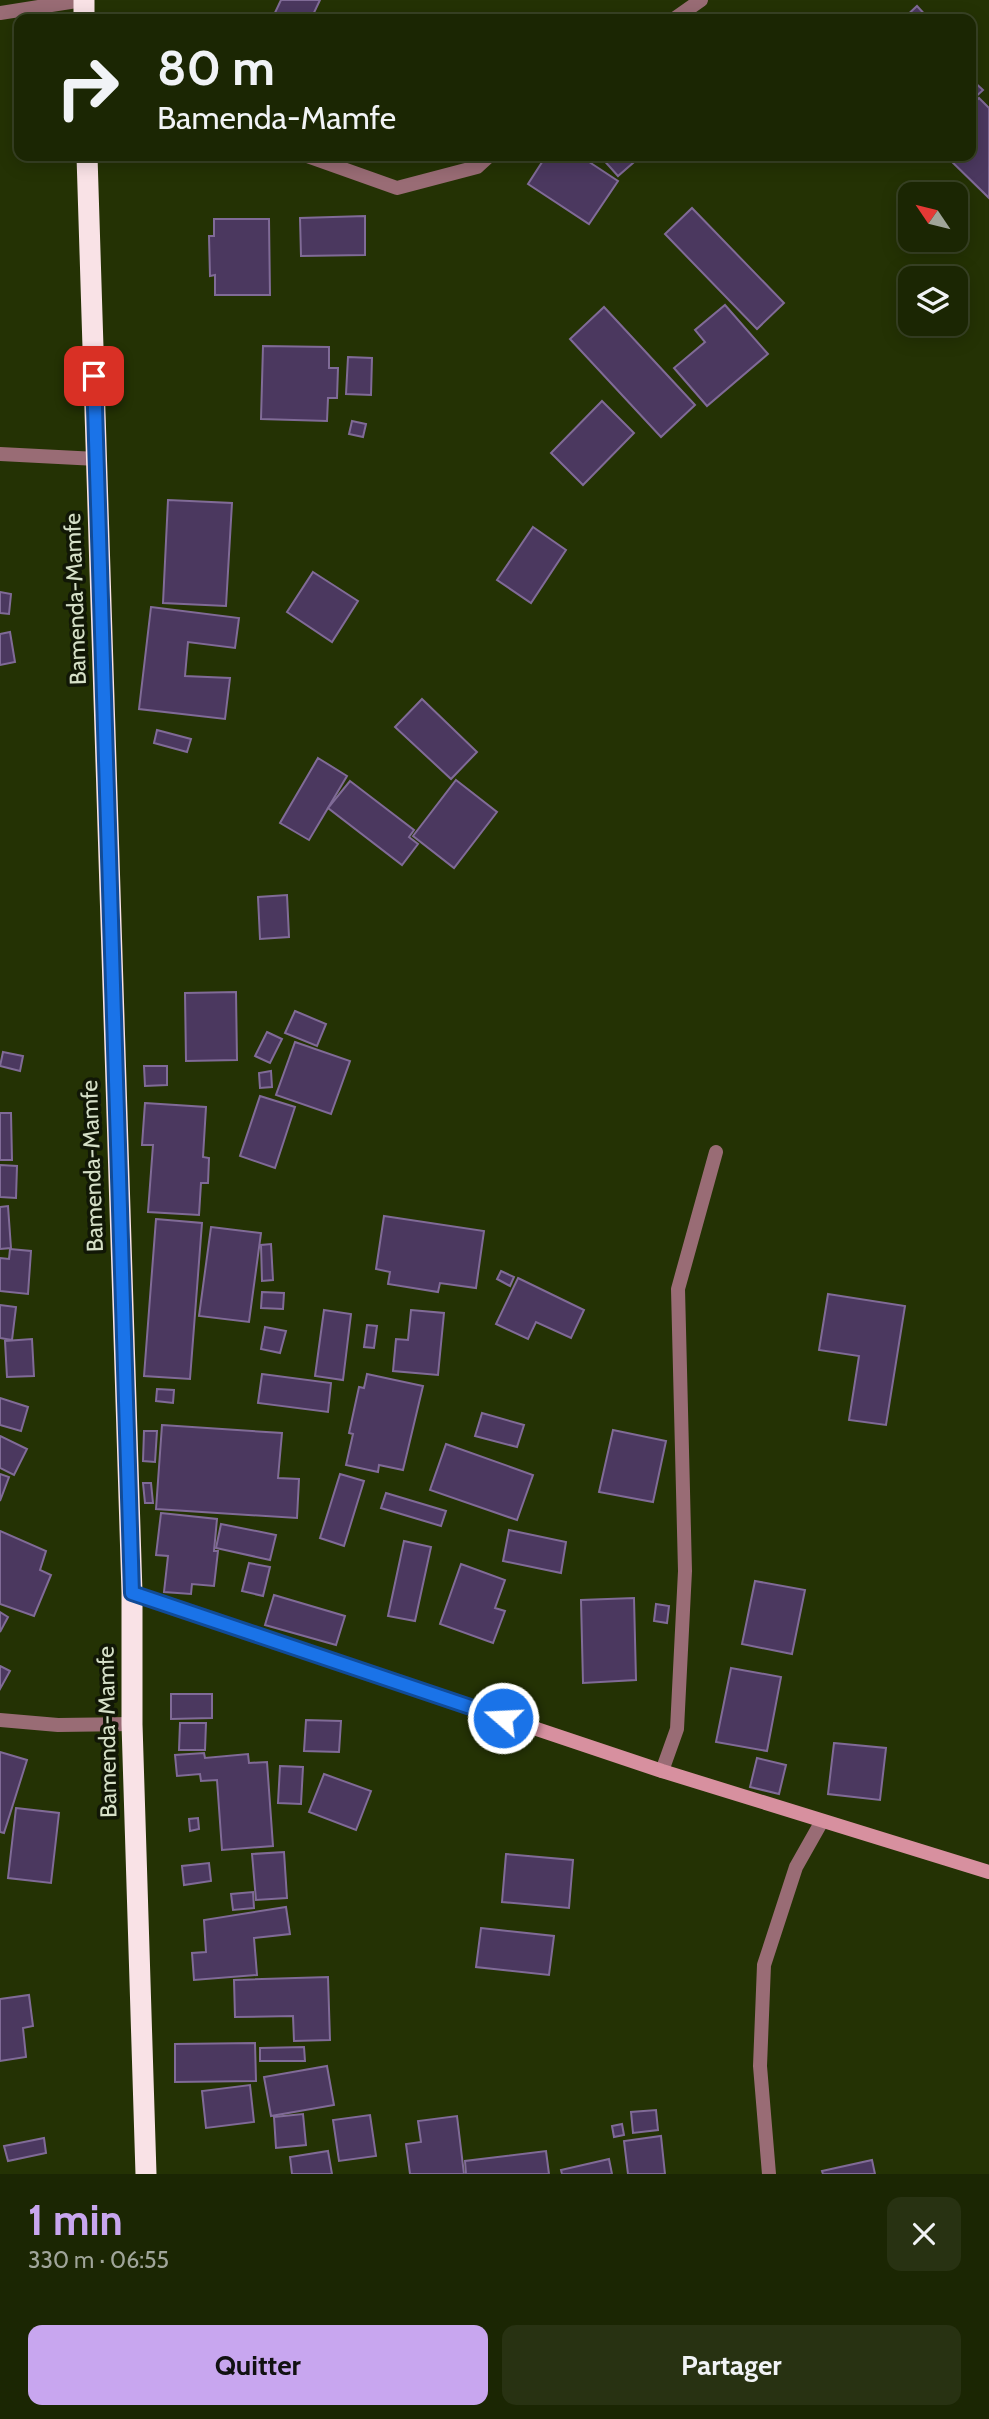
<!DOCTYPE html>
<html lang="fr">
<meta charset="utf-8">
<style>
body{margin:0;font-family:Cabin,sans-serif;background:#283212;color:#f1f3f6;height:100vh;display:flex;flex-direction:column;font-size:26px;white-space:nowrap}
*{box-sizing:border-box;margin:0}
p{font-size:23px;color:#a0a59a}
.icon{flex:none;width:38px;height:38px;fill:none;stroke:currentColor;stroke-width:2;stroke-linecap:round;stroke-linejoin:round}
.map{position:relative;height:2174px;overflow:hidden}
.sheet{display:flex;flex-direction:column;background:#1b2603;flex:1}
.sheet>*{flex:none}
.guide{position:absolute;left:14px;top:14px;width:962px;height:147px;border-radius:14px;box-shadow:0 4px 18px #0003,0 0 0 2px #394325;background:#1b2603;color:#f1f3f6;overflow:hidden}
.needle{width:46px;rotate:305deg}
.controls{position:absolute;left:898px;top:182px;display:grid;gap:14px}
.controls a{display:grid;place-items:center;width:70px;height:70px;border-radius:14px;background:#1b2603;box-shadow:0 4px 18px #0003,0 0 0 2px #394325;font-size:35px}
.pin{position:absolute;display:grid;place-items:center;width:60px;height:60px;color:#fff;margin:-30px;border-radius:14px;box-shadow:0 4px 10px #0006}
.me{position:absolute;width:77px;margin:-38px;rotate:289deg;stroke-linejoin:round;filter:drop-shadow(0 0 5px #0008)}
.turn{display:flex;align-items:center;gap:24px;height:147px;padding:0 28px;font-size:32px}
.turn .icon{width:91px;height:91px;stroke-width:2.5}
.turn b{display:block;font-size:49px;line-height:60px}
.round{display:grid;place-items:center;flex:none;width:74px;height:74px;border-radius:14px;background:#283212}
.summary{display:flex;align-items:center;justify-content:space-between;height:119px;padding:0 28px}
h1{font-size:42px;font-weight:800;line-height:52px;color:#c8a6ef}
.action{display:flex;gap:14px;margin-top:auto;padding:14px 28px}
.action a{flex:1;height:80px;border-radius:14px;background:#c8a6ef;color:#111;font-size:28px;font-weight:800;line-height:80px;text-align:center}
.action a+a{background:#283212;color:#f1f3f6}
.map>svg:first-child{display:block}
.building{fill:#4b385f;stroke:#806b97;stroke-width:2}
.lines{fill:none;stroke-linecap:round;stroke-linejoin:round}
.street{stroke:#996c75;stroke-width:14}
.secondary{stroke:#d7909f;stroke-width:14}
.highway{stroke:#f9e2e6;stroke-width:21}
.route-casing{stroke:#114b97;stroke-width:18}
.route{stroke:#1a73e8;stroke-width:12}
.labels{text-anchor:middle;stroke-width:7;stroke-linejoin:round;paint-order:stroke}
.street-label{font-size:23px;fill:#d6e0c8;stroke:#111706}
</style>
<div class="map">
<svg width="989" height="2174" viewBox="0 0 989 2174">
<rect width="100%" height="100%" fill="#243204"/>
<g class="building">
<polygon points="281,0 320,0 311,19 272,19"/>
<polygon points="917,6 929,19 903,19"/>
<polygon points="971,79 983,90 971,101"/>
<polygon points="979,98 989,108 989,198 946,156 971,156 971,106"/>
<polygon points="546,156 580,156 618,181 589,224 528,184"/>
<polygon points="600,156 641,156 618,176"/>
<polygon points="692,208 784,303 757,329 665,234"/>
<polygon points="365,216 365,255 301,256 300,218"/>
<polygon points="214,219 269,219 270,295 215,295 215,275 210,276 209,236 214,236"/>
<polygon points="725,305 768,354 707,406 674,368 705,342 695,330"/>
<polygon points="604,307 695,405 661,437 570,339"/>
<polygon points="263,346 329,347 329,368 338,368 337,398 328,398 327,421 261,419"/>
<polygon points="348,357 372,358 371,395 346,394"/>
<polygon points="602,401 634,433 583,485 551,453"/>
<polygon points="352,421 366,424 363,437 349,434"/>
<polygon points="168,500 232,503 226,606 163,603"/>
<polygon points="533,527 566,550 531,603 497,580"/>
<polygon points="313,572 358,601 332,642 287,612"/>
<polygon points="0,592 11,594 9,614 0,613"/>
<polygon points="151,607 239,618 235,648 188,642 185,676 230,678 225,719 139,709"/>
<polygon points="10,632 15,662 0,665 0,634"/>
<polygon points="422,699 477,752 451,779 395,727"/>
<polygon points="157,730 191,739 187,752 154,743"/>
<polygon points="318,758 347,776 309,840 280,823"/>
<polygon points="456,780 497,812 454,868 413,836"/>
<polygon points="350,781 414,830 409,837 418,844 402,865 328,808"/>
<polygon points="287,895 289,937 260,939 258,897"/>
<polygon points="236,992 237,1060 186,1061 185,993"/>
<polygon points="295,1011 326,1024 317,1046 285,1033"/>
<polygon points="267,1032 282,1039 270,1063 255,1056"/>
<polygon points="295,1042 350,1061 331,1114 276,1095"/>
<polygon points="3,1052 23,1056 20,1071 0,1066"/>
<polygon points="144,1066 167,1066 167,1085 145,1086"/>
<polygon points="271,1071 272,1087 260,1088 259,1073"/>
<polygon points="260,1096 295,1107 275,1168 240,1156"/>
<polygon points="145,1103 206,1107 203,1157 209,1158 208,1183 201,1183 199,1215 148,1212 153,1145 142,1145"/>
<polygon points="0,1113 11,1113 12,1160 0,1160"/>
<polygon points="0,1165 17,1166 16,1198 0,1197"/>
<polygon points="8,1206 11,1248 0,1249 0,1207"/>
<polygon points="384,1216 484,1231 476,1288 440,1283 438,1292 388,1284 390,1272 376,1269"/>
<polygon points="156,1219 202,1223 190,1379 144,1376"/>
<polygon points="211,1227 261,1233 249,1322 199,1316"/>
<polygon points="271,1244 273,1280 262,1281 261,1245"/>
<polygon points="10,1249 31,1251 28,1294 0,1291 0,1258 9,1259"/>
<polygon points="501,1271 514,1277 510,1286 497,1279"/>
<polygon points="518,1278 584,1310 571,1338 536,1322 528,1339 496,1324"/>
<polygon points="262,1292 284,1293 283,1309 261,1308"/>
<polygon points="828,1294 905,1306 886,1425 849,1420 859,1356 819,1350"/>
<polygon points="0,1305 16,1307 12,1340 0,1338"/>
<polygon points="324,1310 351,1314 343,1380 315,1376"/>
<polygon points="411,1310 444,1313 438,1375 393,1371 396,1339 408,1340"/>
<polygon points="367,1325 377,1326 374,1348 364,1347"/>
<polygon points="265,1327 286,1331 280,1353 261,1349"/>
<polygon points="32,1339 34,1376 7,1377 5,1341"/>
<polygon points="262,1374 331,1383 328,1412 258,1403"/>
<polygon points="367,1374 423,1386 403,1470 379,1465 378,1472 346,1465 353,1434 349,1433 359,1387 364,1388"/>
<polygon points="157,1389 174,1390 173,1403 156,1401"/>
<polygon points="0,1398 28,1407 21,1431 0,1425"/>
<polygon points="482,1413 524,1425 517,1447 475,1436"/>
<polygon points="162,1425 282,1433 278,1478 299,1479 297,1518 156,1509"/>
<polygon points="613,1430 666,1441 653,1502 599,1492"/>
<polygon points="144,1431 157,1431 155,1462 143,1461"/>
<polygon points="0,1436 27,1449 14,1475 0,1468"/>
<polygon points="446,1444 533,1475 517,1520 430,1490"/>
<polygon points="0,1474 9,1477 0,1501"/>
<polygon points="340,1474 364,1481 344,1546 320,1538"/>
<polygon points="143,1483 151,1483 153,1503 145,1503"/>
<polygon points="386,1493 446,1511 441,1526 381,1508"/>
<polygon points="161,1513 217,1519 214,1551 218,1551 214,1586 192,1584 191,1594 164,1592 168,1556 156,1555"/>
<polygon points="221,1524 276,1535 270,1560 216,1548"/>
<polygon points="509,1530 566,1542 561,1573 503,1561"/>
<polygon points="0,1531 46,1551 40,1570 51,1575 34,1616 0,1604"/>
<polygon points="404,1541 431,1547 415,1621 388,1616"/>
<polygon points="249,1563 270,1567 263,1596 242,1591"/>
<polygon points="461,1564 505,1580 495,1608 505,1611 493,1643 440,1624"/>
<polygon points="755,1581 805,1590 792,1654 742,1644"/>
<polygon points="274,1595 345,1616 336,1645 265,1625"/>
<polygon points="634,1598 636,1680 583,1683 581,1600"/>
<polygon points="656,1604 669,1606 667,1623 654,1621"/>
<polygon points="0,1612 8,1617 0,1632"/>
<polygon points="0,1666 10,1671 0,1689"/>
<polygon points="731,1668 781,1677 767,1751 716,1742"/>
<polygon points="171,1694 212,1694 212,1718 171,1719"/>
<polygon points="306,1720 341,1721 339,1752 304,1751"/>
<polygon points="180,1723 206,1723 205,1750 179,1750"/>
<polygon points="834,1743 886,1748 880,1800 828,1794"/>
<polygon points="0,1752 27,1760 4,1833 0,1832"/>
<polygon points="204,1753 205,1758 248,1754 249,1763 267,1762 273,1846 222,1850 217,1780 201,1781 200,1774 177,1776 175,1755"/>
<polygon points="757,1758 786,1765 779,1794 750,1787"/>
<polygon points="280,1766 303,1767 301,1804 278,1803"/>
<polygon points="324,1774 371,1791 356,1830 309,1812"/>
<polygon points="16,1808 59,1813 51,1883 8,1878"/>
<polygon points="198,1818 199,1829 190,1831 189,1819"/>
<polygon points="284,1852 287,1898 256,1900 252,1854"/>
<polygon points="506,1854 573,1860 569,1908 502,1902"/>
<polygon points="209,1863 211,1881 184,1885 182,1866"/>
<polygon points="253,1892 254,1908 233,1910 231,1894"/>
<polygon points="286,1907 290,1934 254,1938 257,1975 194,1980 192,1953 206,1952 204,1920"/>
<polygon points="481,1928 554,1936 549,1975 476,1967"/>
<polygon points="328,1977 330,2040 294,2041 293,2016 235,2017 234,1980"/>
<polygon points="29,1995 33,2026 23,2028 26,2057 0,2061 0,1999"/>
<polygon points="255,2043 256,2081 175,2082 175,2044"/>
<polygon points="304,2047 305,2061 260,2061 260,2048"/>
<polygon points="327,2066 334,2105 271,2116 264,2077"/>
<polygon points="250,2085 254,2122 206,2128 202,2091"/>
<polygon points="656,2110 658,2130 633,2133 631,2112"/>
<polygon points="303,2114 306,2145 276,2148 274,2117"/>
<polygon points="370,2115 376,2156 339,2161 333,2120"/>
<polygon points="457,2116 464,2174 410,2174 406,2144 421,2142 418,2121"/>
<polygon points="622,2124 624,2135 614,2137 612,2126"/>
<polygon points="661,2136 665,2174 628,2174 624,2141"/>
<polygon points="44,2138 46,2153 8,2161 4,2146"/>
<polygon points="328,2151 332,2174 292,2174 290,2157"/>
<polygon points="546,2151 549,2174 466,2174 465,2161"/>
<polygon points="609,2159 612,2174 562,2174 561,2170"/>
<polygon points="872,2160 875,2174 823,2174 822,2171"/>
</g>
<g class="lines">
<g class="street">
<polyline points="0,13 83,0"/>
<polyline points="674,19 701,0"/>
<polyline points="307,156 397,188 477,167 489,156"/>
<polyline points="0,454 97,459"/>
<polyline points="0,1720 58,1725 132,1724"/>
<polyline points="662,1771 677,1729 685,1571 678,1289 716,1152"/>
<polyline points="769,2174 760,2066 764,1965 796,1867 822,1821"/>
</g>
<polyline class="secondary" points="132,1593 662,1771 989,1872"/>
<g class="highway">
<polyline points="84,0 84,19"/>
<polyline points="87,156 132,1593 132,1724 146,2174"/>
</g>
</g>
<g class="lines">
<defs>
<polyline id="route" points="94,376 132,1593 503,1718"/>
</defs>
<use href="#route" class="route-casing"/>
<use href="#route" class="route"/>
</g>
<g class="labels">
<g class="street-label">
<text transform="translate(75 599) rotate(-92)" y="8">Bamenda-Mamfe</text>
<text transform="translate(92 1166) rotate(-92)" y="8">Bamenda-Mamfe</text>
<text transform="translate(107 1732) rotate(-91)" y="8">Bamenda-Mamfe</text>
</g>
</g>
</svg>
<div class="controls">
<a><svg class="needle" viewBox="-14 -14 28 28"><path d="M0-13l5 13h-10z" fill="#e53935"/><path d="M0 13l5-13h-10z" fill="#a0a59a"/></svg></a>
<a><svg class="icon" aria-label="layers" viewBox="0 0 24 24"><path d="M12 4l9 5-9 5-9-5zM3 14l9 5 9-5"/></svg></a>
</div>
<div class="pin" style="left:94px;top:376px;background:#d93025"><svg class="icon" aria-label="arrive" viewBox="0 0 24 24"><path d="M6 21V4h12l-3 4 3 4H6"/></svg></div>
<svg class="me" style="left:503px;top:1718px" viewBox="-20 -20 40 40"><circle r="17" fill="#1a73e8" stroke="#fff" stroke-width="3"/><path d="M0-11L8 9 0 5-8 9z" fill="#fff"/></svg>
<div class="guide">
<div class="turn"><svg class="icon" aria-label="right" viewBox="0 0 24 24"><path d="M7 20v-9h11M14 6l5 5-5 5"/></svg><div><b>80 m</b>Bamenda-Mamfe</div></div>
</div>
</div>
<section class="sheet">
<div class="summary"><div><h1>1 min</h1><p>330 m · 06:55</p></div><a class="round"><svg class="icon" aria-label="close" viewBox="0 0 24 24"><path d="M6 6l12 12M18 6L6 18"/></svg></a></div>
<div class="action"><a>Quitter</a><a>Partager</a></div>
</section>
